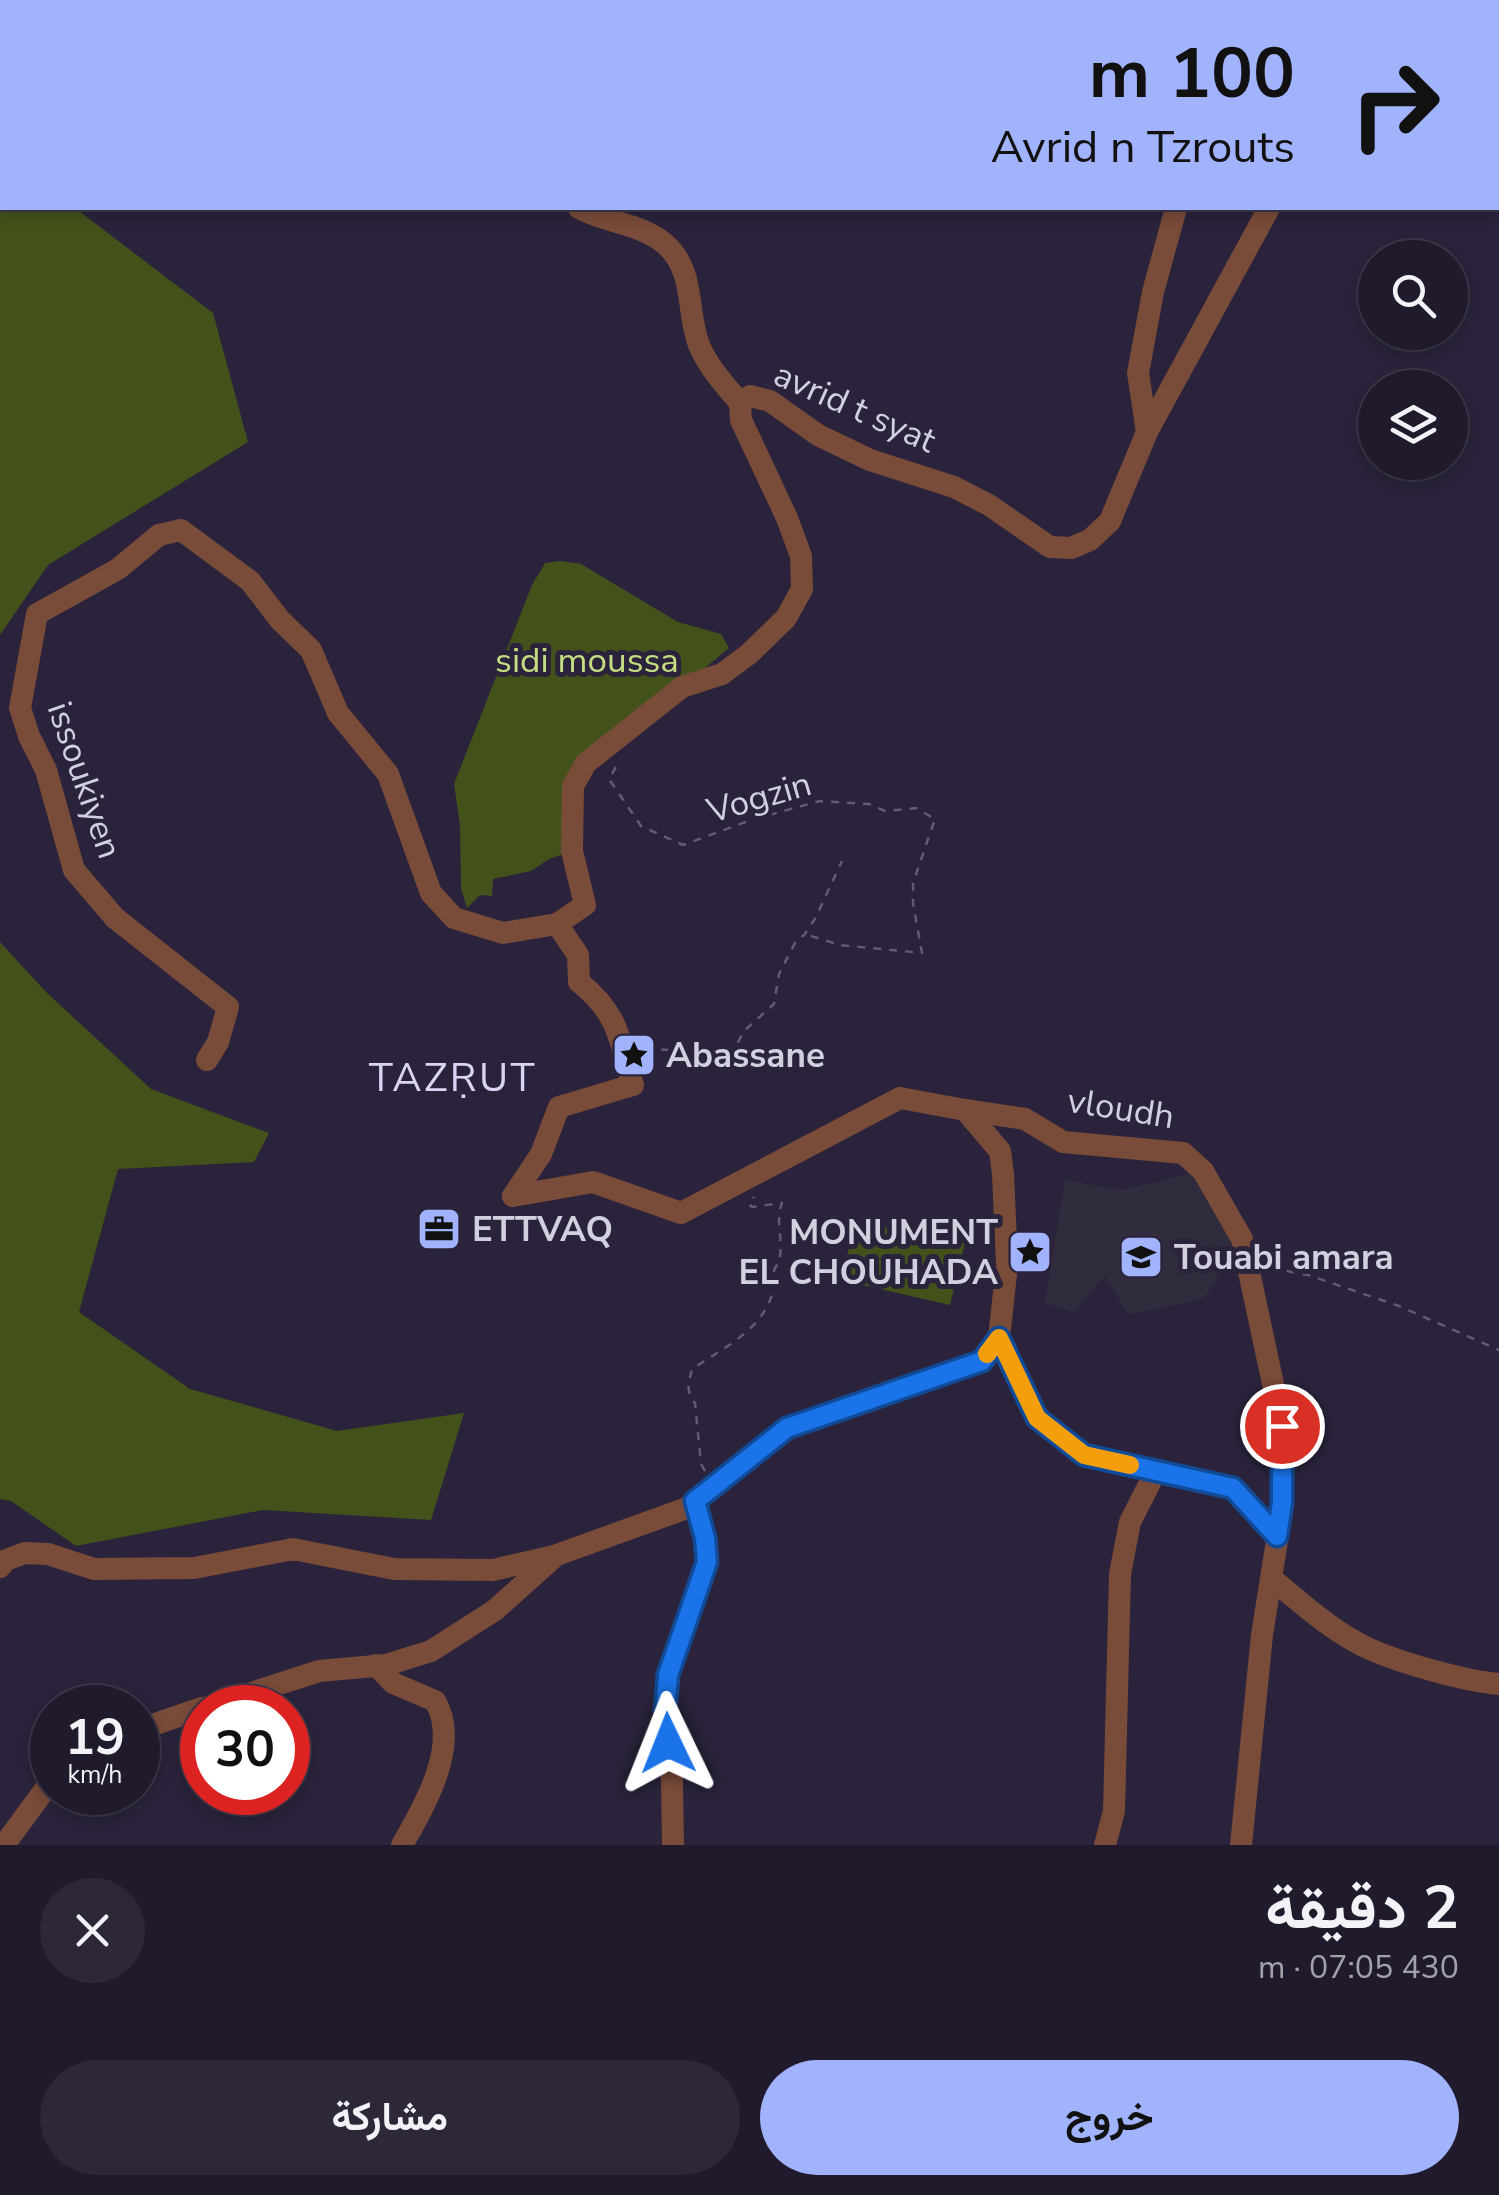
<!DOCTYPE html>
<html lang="ar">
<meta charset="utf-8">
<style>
body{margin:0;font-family:"Nunito Sans",Vazirmatn,sans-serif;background:#2d2738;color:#f1f3f6;direction:rtl;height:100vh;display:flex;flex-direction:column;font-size:38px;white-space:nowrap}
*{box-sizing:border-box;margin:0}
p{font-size:32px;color:#a2a1a9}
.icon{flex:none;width:55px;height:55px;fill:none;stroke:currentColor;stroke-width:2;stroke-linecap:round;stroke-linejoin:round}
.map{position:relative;height:1845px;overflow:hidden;direction:ltr}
.panel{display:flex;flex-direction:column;background:#201a2c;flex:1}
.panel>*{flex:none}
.hud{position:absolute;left:0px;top:0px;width:1500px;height:210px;box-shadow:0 5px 15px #0003,0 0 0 2px #3d3848;direction:rtl;background:#a1b3fd;color:#111;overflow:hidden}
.buttons{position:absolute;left:1358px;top:240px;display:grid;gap:20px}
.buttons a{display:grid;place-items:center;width:110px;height:110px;border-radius:50%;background:#201a2c;box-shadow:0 5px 15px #0003,0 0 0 2px #3d3848;font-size:50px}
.speed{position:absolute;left:30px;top:1685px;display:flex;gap:20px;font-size:50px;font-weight:700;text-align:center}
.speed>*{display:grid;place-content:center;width:130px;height:130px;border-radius:50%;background:#201a2c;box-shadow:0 5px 15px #0003,0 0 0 2px #3d3848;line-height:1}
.speed small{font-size:25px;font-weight:400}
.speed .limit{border:15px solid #d22;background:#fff;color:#111}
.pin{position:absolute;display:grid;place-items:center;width:85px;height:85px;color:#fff;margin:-42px;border:5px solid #fff;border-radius:50%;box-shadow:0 2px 10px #0007}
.me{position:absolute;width:110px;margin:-55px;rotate:358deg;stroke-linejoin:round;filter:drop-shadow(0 0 8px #0008)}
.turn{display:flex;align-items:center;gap:35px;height:210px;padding:0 40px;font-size:45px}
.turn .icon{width:130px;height:130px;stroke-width:2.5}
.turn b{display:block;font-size:70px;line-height:85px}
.round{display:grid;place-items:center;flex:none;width:105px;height:105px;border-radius:52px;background:#2d2738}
.headline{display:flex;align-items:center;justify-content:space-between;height:170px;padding:0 40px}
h1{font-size:60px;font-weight:700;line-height:75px}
.button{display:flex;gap:20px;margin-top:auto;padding:20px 40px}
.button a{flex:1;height:115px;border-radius:60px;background:#a1b3fd;color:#111;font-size:40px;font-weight:700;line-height:115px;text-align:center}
.button a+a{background:#2d2738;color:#f1f3f6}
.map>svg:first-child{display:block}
.education{fill:#302c3d}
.green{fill:#43521b}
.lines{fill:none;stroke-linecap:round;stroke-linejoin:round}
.path{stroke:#615c71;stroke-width:2.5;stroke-dasharray:8 8;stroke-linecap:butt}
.minor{stroke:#794b39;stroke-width:22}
.route-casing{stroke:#114b97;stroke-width:25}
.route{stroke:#1a73e8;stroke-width:18}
.slow{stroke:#f59e0b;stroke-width:18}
.labels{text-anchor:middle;stroke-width:10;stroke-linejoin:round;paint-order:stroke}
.street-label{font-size:35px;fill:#d2cfdf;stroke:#2a233b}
.park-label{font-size:35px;fill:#c3de81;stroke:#2a233b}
.poi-label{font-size:35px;font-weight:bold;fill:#d2cfdf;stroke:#2a233b;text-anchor:start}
.quarter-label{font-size:40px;letter-spacing:2.5px;fill:#dbd4f4;stroke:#2a233b}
</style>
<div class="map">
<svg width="1499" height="1845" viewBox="0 0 1499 1845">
<rect width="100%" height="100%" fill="#2a233b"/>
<polygon class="education" points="1203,1171 1242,1239 1205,1298 1128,1315 1105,1276 1073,1312 1045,1303 1065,1179 1106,1188 1126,1189"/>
<g class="green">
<polygon points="0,77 2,208 75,208 213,313 248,442 48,565 0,635"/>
<polygon points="560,561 581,564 678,622 721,634 729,648 682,687 578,756 572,851 549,859 531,871 493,879 492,896 480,895 467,908 461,888 460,825 454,784 532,585 545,563"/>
<polygon points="0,942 46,992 151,1089 269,1133 254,1162 118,1169 79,1312 190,1389 337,1431 464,1413 431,1520 263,1510 76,1546 11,1501 0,1499"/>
<polygon points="856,1221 965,1243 950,1305 841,1280"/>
</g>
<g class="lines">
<g class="path">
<polyline points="616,767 609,779 641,826 683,845 751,820 820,801 869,804 885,811 916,808 935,819 913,883 913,903 922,953 840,945 805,934"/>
<polyline points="646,1053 656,1049 693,1052 735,1048 744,1031 774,1004 779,974 795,943 805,934 816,917 842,861"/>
<polyline points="1271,1268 1308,1275 1399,1306 1499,1350"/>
<path d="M705,1471L701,1464L695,1403C685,1392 689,1382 692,1369C728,1345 779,1322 774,1270C789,1248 773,1227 782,1203L752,1207L749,1204L754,1197"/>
</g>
<g class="minor">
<polyline points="157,0 157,2"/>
<polyline points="404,2 413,0"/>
<polyline points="520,2 521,0"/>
<polyline points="1296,2 1296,0"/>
<polyline points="1498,56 1499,54"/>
<path d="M579,208C605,223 641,223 665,244C696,271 686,312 699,345C708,367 725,385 740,403"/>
<polyline points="1147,432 1138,373 1153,292 1176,208"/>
<polyline points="207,1060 218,1042 228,1007 115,918 74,870 46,770 29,736 20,708 37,614 118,569 159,535 181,530 250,581 280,620 311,650 338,713 388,774 431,893 454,918 503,933 557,924"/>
<polyline points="965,1110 1025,1119 1063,1142 1183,1153 1203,1171 1242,1239 1282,1426 1283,1503 1262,1635 1241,1845"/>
<path d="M513,1196L541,1154L559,1107L633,1085C619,1038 619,1014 579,982L578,955L557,924L585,905L572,851L573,786L586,763L682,687L722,674L749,654L786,618L802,589L801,556L787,518L741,420L740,403L750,396L770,401L818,435L870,460L954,487L989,505L1050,547L1071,548L1090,540L1110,521L1147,432L1269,208"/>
<polyline points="999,1338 1037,1418 1085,1455 1233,1488 1277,1536"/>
<polyline points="0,1567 6,1560 25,1553 48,1554 94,1569 194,1568 293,1549 394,1569 493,1570 554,1556 687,1508 787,1428 982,1361 999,1338 1007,1265 1003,1174 1000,1151 965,1110 900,1098 681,1213 593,1182 513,1196"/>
<path d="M1271,1578C1301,1603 1335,1634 1372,1650C1404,1664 1465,1681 1499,1684"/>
<path d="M376,1665L393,1683L435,1701C461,1744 424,1807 402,1845"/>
<polyline points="205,1708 319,1671 386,1665 431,1651 495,1610 552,1559"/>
<polyline points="138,1730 202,1708"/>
<polyline points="4,1845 52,1780"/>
<polyline points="673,1845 672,1782 665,1713 668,1675 707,1562 705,1537 695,1501"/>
<polyline points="1105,1845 1114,1811 1120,1574 1130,1522 1156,1471"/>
</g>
</g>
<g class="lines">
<defs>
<polyline id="route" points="668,1743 665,1712 668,1675 707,1562 705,1538 695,1501 787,1428 982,1361 999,1338 1037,1418 1084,1455 1233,1488 1277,1536 1282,1503 1282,1426"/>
</defs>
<use href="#route" class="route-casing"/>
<use href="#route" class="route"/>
<polyline class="slow" points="987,1354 999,1338 1037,1418 1084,1455 1130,1465"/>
</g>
<defs>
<symbol id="sight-square" viewBox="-11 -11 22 22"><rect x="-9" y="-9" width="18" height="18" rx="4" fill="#a1b3fd" stroke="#2a233b"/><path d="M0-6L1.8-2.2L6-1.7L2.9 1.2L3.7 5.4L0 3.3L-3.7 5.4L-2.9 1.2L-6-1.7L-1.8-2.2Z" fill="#111"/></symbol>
<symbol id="office-square" viewBox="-11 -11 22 22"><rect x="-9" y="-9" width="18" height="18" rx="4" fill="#a1b3fd" stroke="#2a233b"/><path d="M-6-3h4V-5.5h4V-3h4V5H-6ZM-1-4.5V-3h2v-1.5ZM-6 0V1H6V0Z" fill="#111"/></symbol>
<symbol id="school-square" viewBox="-11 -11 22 22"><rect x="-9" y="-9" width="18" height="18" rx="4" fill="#a1b3fd" stroke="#2a233b"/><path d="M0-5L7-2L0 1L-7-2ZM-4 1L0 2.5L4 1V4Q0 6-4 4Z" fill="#111"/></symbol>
</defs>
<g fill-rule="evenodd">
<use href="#sight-square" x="609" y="1030" width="50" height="50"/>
<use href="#office-square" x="414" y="1204" width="50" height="50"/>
<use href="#sight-square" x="1005" y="1227" width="50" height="50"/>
<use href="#school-square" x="1116" y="1232" width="50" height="50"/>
</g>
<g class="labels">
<g class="street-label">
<text transform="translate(855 407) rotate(24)" y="12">avrid t syat</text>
<text transform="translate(85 780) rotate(71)" y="12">issoukiyen</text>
<text transform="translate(759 797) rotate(-16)" y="12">Vogzin</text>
<text transform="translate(1121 1108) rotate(9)" y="12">vloudh</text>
</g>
<g class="park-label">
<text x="587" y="672">sidi moussa</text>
</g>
<g class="poi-label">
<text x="666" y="1067">Abassane</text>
<text x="472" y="1241">ETTVAQ</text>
<text x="998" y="1244" text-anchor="end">MONUMENT<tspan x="998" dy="40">EL CHOUHADA</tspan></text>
<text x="1174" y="1269">Touabi amara</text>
</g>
<g class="quarter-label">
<text x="453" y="1091">TAZṚUT</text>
</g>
</g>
</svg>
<div class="buttons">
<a><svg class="icon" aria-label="search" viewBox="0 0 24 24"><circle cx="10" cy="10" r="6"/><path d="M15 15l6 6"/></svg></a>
<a><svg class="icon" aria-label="layers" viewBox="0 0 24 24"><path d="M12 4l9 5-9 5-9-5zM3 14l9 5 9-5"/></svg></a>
</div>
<div class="speed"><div>19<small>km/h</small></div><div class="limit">30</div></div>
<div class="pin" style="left:1282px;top:1426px;background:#d93025"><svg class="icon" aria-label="arrive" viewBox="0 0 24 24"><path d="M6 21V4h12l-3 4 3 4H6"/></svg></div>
<svg class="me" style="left:668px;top:1743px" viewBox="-20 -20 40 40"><path d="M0-17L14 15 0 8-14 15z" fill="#1a73e8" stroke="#fff" stroke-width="4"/></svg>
<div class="hud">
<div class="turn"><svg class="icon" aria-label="right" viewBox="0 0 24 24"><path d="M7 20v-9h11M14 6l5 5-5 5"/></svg><div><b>100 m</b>Avrid n Tzrouts</div></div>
</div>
</div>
<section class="panel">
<div class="headline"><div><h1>2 دقيقة</h1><p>430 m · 07:05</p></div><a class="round"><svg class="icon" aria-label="close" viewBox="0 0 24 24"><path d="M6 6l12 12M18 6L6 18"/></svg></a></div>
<div class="button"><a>خروج</a><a>مشاركة</a></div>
</section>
